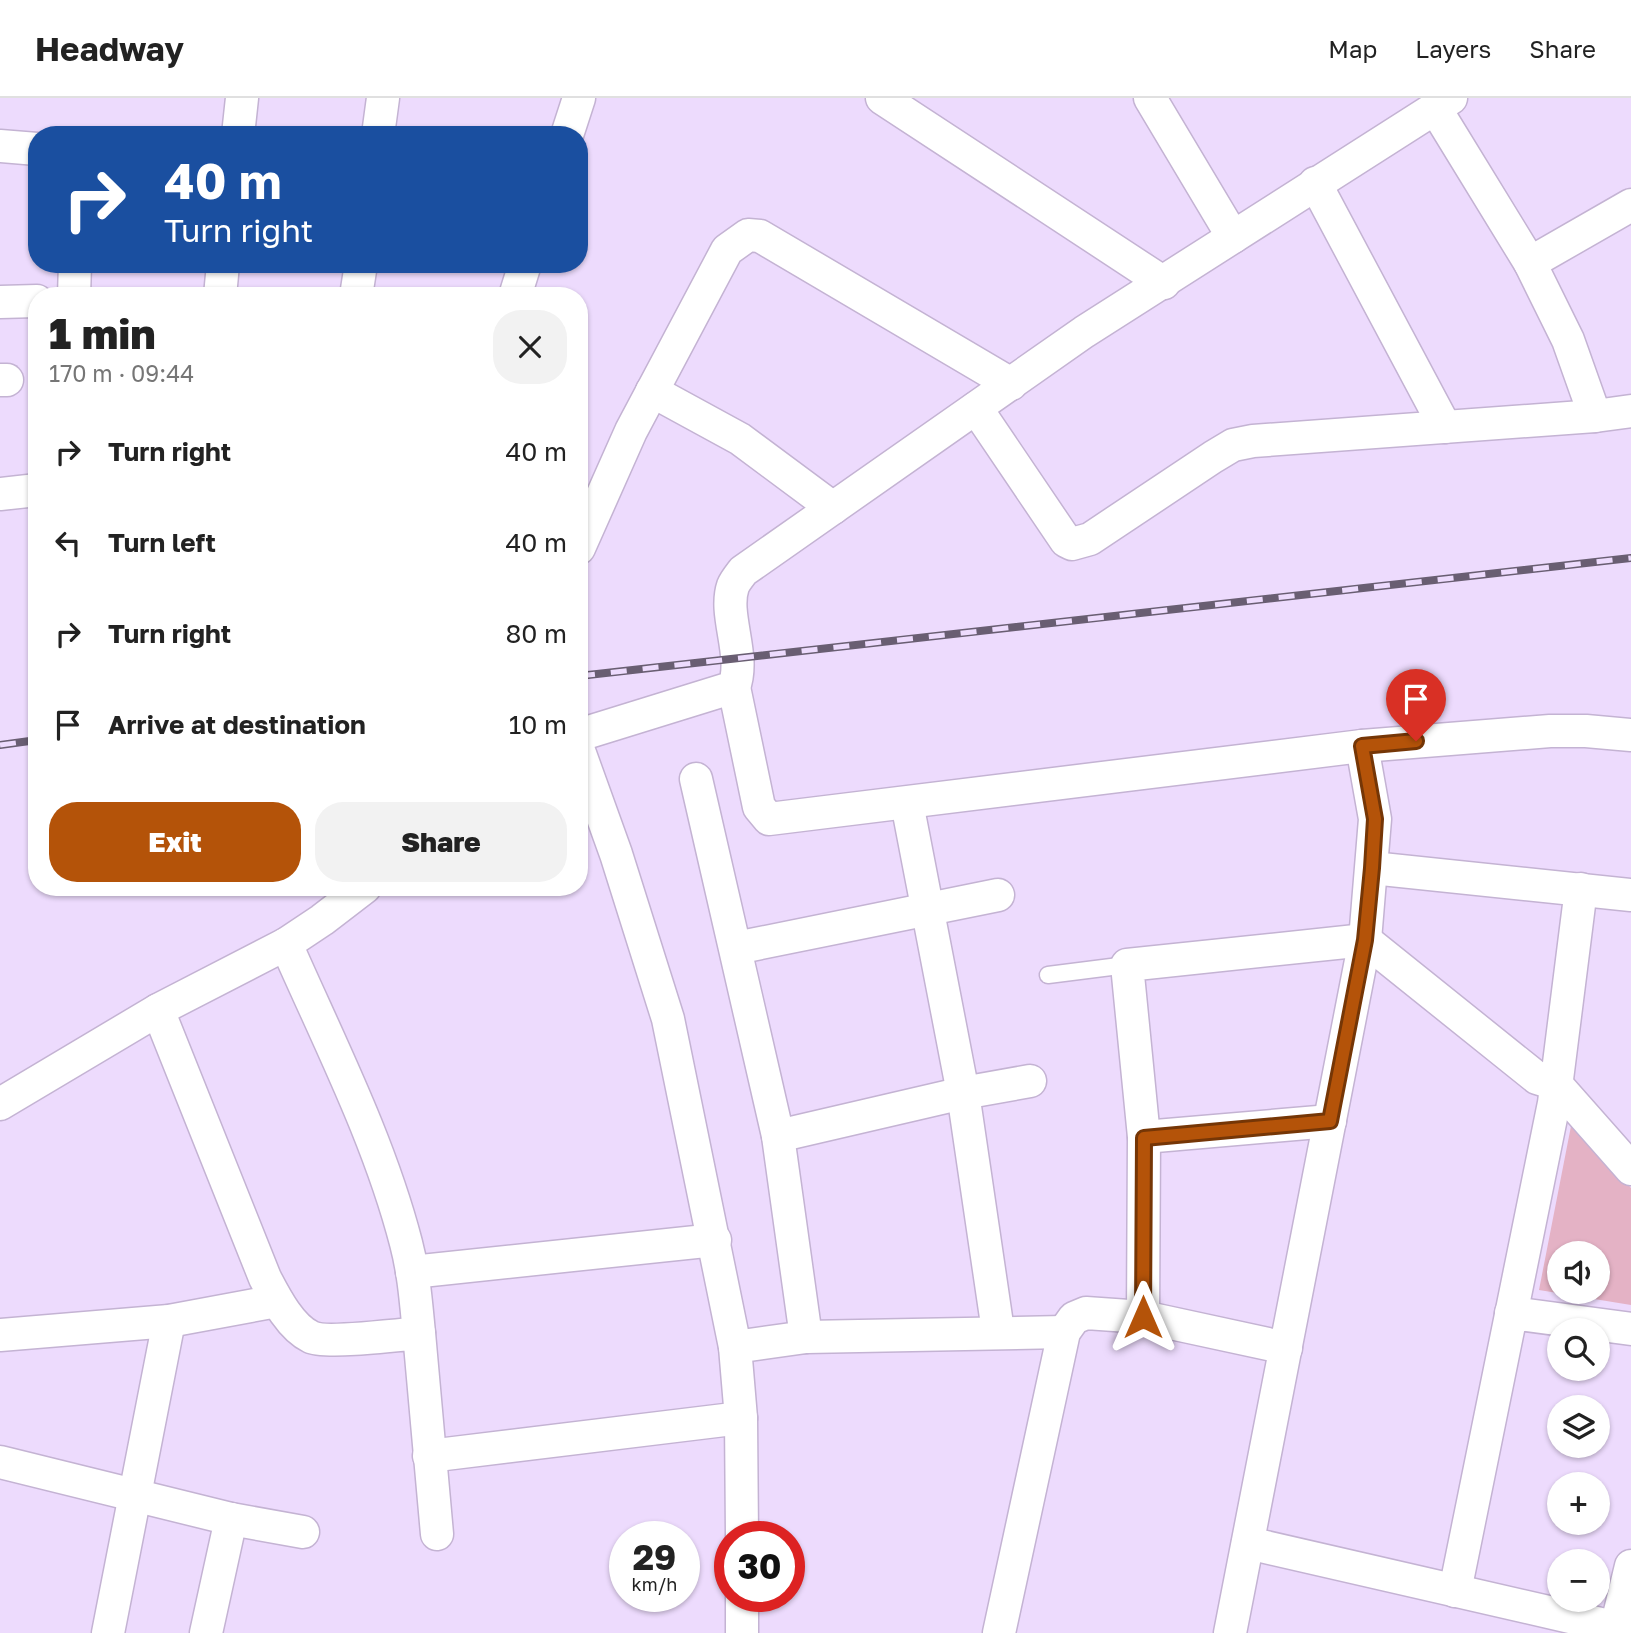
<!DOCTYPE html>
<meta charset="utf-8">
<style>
body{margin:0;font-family:"Golos Text",sans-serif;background:#f2f2f2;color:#222;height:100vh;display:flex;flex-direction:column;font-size:26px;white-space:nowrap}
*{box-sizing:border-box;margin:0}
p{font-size:23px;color:#767676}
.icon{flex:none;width:38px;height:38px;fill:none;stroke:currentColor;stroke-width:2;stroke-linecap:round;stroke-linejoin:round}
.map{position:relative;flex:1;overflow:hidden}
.drawer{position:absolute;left:28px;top:189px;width:560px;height:609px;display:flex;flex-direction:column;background:#fff;border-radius:28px;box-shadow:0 2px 5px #0004}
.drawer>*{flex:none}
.top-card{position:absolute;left:28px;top:28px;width:560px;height:147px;border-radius:28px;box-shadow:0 2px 5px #0004;background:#1a4fa0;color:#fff;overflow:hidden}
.tools{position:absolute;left:1547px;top:1143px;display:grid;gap:14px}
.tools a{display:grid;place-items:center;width:63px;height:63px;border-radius:50%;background:#fff;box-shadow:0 2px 5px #0004;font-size:35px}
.speed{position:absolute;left:609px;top:1423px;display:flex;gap:14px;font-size:35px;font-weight:700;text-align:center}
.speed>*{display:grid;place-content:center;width:91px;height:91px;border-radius:50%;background:#fff;box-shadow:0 2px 5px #0004;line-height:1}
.speed small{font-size:18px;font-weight:400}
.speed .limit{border:10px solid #d22;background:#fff;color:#111}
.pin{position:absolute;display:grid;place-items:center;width:60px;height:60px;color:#fff;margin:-72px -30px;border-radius:50% 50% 50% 0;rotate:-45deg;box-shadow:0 0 7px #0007}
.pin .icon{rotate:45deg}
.me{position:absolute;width:77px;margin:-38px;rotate:0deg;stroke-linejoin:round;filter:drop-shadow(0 0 5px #0008)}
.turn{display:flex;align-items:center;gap:24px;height:147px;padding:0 21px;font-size:32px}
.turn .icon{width:91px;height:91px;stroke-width:2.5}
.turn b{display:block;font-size:49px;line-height:60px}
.round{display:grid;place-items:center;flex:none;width:74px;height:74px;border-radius:28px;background:#f2f2f2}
.summary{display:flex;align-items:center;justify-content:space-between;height:119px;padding:0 21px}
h1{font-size:42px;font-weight:800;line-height:52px}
.primary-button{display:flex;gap:14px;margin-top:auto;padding:14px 21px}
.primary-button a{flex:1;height:80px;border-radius:28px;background:#b45309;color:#fff;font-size:28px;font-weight:800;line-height:80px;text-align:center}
.primary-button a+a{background:#f2f2f2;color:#222}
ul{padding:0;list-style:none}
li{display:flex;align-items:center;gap:21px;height:91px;padding:0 21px}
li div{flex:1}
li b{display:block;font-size:26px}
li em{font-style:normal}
header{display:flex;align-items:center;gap:42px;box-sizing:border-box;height:98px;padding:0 35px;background:#fff;border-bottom:2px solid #e0e0e0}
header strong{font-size:33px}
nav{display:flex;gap:38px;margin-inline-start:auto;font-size:24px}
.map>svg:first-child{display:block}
.green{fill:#e4b2c5;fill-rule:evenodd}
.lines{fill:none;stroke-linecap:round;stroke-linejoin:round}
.service-casing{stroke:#c4b3d3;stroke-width:19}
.minor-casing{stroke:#c4b3d3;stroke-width:35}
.service{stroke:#fff;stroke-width:16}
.minor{stroke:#fff;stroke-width:32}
.rail-casing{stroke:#695e72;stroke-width:8}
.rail{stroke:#eddbfd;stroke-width:5;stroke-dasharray:16;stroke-linecap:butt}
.route-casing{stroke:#753606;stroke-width:18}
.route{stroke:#b45309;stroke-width:12}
</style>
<header>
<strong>Headway</strong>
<nav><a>Map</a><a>Layers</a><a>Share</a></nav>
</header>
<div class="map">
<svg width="1631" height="1535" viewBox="0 0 1631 1535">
<rect width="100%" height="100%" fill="#eddbfd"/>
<path class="green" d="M1572,1023L1631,1090V1207L1539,1192ZM1559,1155H1598V1194H1559Z"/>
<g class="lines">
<defs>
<polyline id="service" points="1048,877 1127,867"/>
<g id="minor">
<polyline points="882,0 1164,185"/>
<polyline points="1150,0 1233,139"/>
<polyline points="1435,10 1530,165 1568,242 1595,318"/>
<polyline points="238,37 242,0"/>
<polyline points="378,37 383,0"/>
<polyline points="567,37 579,0"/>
<polyline points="0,48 37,51"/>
<polyline points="1315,85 1445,329"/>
<polyline points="1530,165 1631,107"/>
<polyline points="74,198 75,166"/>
<polyline points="220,198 223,166"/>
<polyline points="356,198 361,166"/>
<polyline points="515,198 525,166"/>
<polyline points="0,204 37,203"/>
<polyline points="0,282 7,282"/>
<polyline points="652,293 740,341 833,410"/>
<polyline points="976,310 1066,443 1072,446 1090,441 1213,359 1233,347 1253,343 1595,318 1631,313"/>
<polyline points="0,396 37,392"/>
<polyline points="579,450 631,333 727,152 748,137 760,138 1011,286"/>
<polyline points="734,589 759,709 769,721 1362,648 1550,633 1586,633 1631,637"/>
<path d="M579,637L734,589C746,557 723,517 733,488C735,483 740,477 743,473L1084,234L1451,0"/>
<polyline points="579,653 616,756 668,921 735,1249"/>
<polyline points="696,681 778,1038 806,1239"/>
<polyline points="907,705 963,995 998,1233"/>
<polyline points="1372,770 1631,797"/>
<path d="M286,846C329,944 379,1041 406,1145C414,1175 416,1205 419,1235"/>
<polyline points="736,850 998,797"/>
<path d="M158,912L265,1180C275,1199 290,1229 311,1239C325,1246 399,1237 419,1235L437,1436"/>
<polyline points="0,1006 158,912 286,846 322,822 365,789"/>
<polyline points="778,1038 963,995 1030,983"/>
<polyline points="1144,1039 1330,1023"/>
<polyline points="412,1174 715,1142"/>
<polyline points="1511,1215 1631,1231"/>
<polyline points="1143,1219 1144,1039 1127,867 1365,842 1537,980 1556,986 1631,1071"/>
<polyline points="0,1237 169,1223 277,1203"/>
<polyline points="429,1358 741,1320"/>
<polyline points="0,1364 231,1421 303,1434"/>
<polyline points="742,1438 741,1320 735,1249 806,1239 1064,1234"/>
<polyline points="1248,1445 1631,1533"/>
<polyline points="1455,1493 1554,1005 1581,791"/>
<polyline points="742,1498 742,1535"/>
<polyline points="1616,1530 1631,1468"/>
<polyline points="108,1535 169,1223"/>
<polyline points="206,1535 231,1421"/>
<polyline points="999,1535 1064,1234 1074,1220 1086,1215 1143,1219 1286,1250"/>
<polyline points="1230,1535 1365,842 1375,721 1362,648"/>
</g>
</defs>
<use href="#service" class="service-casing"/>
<use href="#minor" class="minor-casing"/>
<use href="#service" class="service"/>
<use href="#minor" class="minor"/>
<defs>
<g id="rail">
<polyline points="579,578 1631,460"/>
<polyline points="0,647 37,642"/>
</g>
</defs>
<use href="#rail" class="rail-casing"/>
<use href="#rail" class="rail"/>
</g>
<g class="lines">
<defs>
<polyline id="route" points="1143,1219 1144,1040 1330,1023 1365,842 1372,770 1375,721 1362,648 1416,643"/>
</defs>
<use href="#route" class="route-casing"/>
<use href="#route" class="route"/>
</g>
</svg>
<div class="tools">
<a><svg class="icon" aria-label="sound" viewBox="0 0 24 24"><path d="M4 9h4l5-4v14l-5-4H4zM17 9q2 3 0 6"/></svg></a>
<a><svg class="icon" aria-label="search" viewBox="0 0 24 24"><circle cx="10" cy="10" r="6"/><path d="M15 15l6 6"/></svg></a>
<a><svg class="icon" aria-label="layers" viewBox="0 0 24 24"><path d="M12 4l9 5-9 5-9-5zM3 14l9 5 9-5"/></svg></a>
<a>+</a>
<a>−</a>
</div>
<div class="speed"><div>29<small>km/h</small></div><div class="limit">30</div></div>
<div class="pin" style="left:1416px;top:643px;background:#d93025"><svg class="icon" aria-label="arrive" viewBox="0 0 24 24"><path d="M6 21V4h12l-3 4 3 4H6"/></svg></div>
<svg class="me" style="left:1143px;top:1219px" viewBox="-20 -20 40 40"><path d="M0-17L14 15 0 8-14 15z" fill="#b45309" stroke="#fff" stroke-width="4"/></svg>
<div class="top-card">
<div class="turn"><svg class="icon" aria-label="right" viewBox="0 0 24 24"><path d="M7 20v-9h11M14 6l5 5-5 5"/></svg><div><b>40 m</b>Turn right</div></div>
</div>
<section class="drawer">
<div class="summary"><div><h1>1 min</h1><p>170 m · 09:44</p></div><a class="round"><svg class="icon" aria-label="close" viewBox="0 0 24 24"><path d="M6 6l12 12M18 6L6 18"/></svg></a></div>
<ul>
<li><svg class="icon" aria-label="right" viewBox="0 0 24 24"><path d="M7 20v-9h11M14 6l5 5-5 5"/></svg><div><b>Turn right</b></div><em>40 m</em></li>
<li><svg class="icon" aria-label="left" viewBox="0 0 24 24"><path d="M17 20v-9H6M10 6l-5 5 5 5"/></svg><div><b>Turn left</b></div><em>40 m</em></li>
<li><svg class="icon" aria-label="right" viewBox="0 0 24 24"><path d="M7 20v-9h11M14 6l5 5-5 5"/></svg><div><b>Turn right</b></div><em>80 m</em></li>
<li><svg class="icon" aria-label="arrive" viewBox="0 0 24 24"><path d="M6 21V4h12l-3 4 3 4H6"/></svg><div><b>Arrive at destination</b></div><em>10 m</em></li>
</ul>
<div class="primary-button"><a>Exit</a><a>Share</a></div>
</section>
</div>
